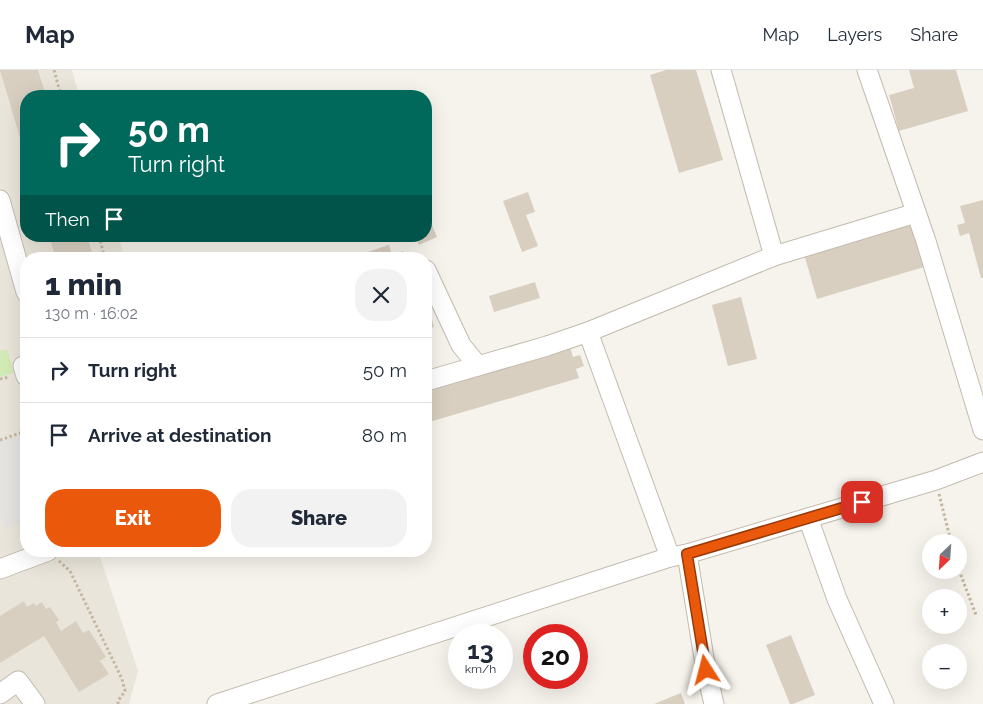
<!DOCTYPE html>
<meta charset="utf-8">
<style>
body{margin:0;font-family:Raleway,sans-serif;background:#f2f2f3;color:#1f2937;height:100vh;display:flex;flex-direction:column;font-size:19px;white-space:nowrap}
*{box-sizing:border-box;margin:0}
p{font-size:16px;color:#747a83}
.icon{flex:none;width:28px;height:28px;fill:none;stroke:currentColor;stroke-width:2;stroke-linecap:round;stroke-linejoin:round}
.map{position:relative;flex:1;overflow:hidden}
.sheet{position:absolute;left:20px;top:182px;width:412px;height:305px;display:flex;flex-direction:column;background:#fff;border-radius:20px;box-shadow:0 5px 20px #0002}
.sheet>*{flex:none}
.hud{position:absolute;left:20px;top:20px;width:412px;height:152px;border-radius:20px;box-shadow:0 5px 20px #0002;background:#00695c;color:#fff;overflow:hidden}
.needle{width:32px;rotate:205deg}
.fabs{position:absolute;left:922px;top:464px;display:grid;gap:10px}
.fabs a{display:grid;place-items:center;width:45px;height:45px;border-radius:50%;background:#fff;box-shadow:0 5px 20px #0002;font-size:25px}
.speed{position:absolute;left:448px;top:554px;display:flex;gap:10px;font-size:25px;font-weight:700;text-align:center}
.speed>*{display:grid;place-content:center;width:65px;height:65px;border-radius:50%;background:#fff;box-shadow:0 5px 20px #0002;line-height:1}
.speed small{font-size:12px;font-weight:400}
.speed .limit{border:8px solid #d22;background:#fff;color:#111}
.pin{position:absolute;display:grid;place-items:center;width:42px;height:42px;color:#fff;margin:-21px;border-radius:10px;box-shadow:0 2px 8px #0006}
.me{position:absolute;width:55px;margin:-28px;rotate:351deg;stroke-linejoin:round;filter:drop-shadow(0 0 4px #0008)}
.turn{display:flex;align-items:center;gap:18px;height:105px;padding:0 25px;font-size:22px}
.turn .icon{width:65px;height:65px;stroke-width:2.5}
.turn b{display:block;font-size:35px;line-height:42px}
.then{display:flex;align-items:center;height:48px;padding:0 25px;background:#0003;gap:10px;font-size:19px}
.round{display:grid;place-items:center;flex:none;width:52px;height:52px;border-radius:20px;background:#f2f2f3}
.head{display:flex;align-items:center;justify-content:space-between;height:85px;padding:0 25px}
h1{font-size:30px;font-weight:800;line-height:38px}
.primary-button{display:flex;gap:10px;margin-top:auto;padding:10px 25px}
.primary-button a{flex:1;height:58px;border-radius:20px;background:#ea580c;color:#fff;font-size:20px;font-weight:800;line-height:58px;text-align:center}
.primary-button a+a{background:#f2f2f3;color:#1f2937}
ul{padding:0;list-style:none}
li{display:flex;align-items:center;gap:15px;height:65px;padding:0 25px;border-top:1px solid #e0e1e3}
li div{flex:1}
li b{display:block;font-size:19px}
li em{font-style:normal}
header{display:flex;align-items:center;gap:30px;box-sizing:border-box;height:70px;padding:0 25px;background:#fff;border-bottom:1px solid #e0e1e3}
header strong{font-size:24px}
nav{display:flex;gap:28px;margin-inline-start:auto;font-size:18px}
.map>svg:first-child{display:block}
.residential{fill:#eae5da}
.green{fill:#d2eab5}
.parking{fill:#e5e3e0}
.building{fill:#d8cfc1}
.lines{fill:none;stroke-linecap:round;stroke-linejoin:round}
.minor-casing{stroke:#c2bbae;stroke-width:21}
.path{stroke:#c4b79f;stroke-width:3;stroke-dasharray:2.5 2.5;stroke-linecap:butt}
.minor{stroke:#fff;stroke-width:19}
.route-casing{stroke:#983908;stroke-width:12}
.route{stroke:#ea580c;stroke-width:9}
</style>
<header>
<strong>Map</strong>
<nav><a>Map</a><a>Layers</a><a>Share</a></nav>
</header>
<div class="map">
<svg width="983" height="634" viewBox="0 0 983 634">
<rect width="100%" height="100%" fill="#f6f3ec"/>
<polygon class="residential" points="0,0 72,0 79,26 26,26 26,166 118,166 125,189 26,189 26,481 98,481 138,601 129,634 0,634"/>
<polygon class="green" points="7,279 14,303 0,307 0,281"/>
<polygon class="parking" points="26,363 26,452 4,459 0,447 0,371"/>
<g class="building">
<polygon points="0,0 38,0 46,26 26,26 26,88"/>
<polygon points="666,0 696,0 723,90 679,103 650,5"/>
<polygon points="909,0 956,0 968,41 899,61 889,25 914,18"/>
<polygon points="528,122 535,142 526,145 538,176 522,182 503,131"/>
<polygon points="983,130 983,208 981,208 969,163 960,166 957,155 965,153 960,136"/>
<polygon points="428,146 437,167 419,175 415,166 426,166 426,147"/>
<polygon points="911,152 924,197 817,229 804,184"/>
<polygon points="49,166 87,166 94,189 56,189"/>
<polygon points="389,175 392,185 403,181 405,188 346,189"/>
<polygon points="535,212 540,228 494,242 489,226"/>
<polygon points="741,227 757,289 728,296 712,235"/>
<polygon points="426,239 429,239 434,257 426,259"/>
<polygon points="570,277 573,287 580,285 584,296 576,299 579,308 426,353 426,318"/>
<polygon points="24,531 27,537 34,533 36,536 42,532 46,539 50,537 59,550 56,552 61,561 76,551 83,563 89,560 106,587 100,591 109,604 79,622 44,566 0,593 0,546"/>
<polygon points="791,565 815,625 793,634 790,634 766,575"/>
<polygon points="681,623 685,634 654,634"/>
</g>
<g class="lines">
<defs>
<g id="minor">
<polyline points="867,0 926,171 983,360"/>
<polyline points="0,130 26,222"/>
<polyline points="774,186 916,143"/>
<polyline points="426,200 461,275 478,296"/>
<polyline points="26,295 23,296 26,306"/>
<polyline points="426,311 547,276 588,262"/>
<polyline points="808,448 837,529 884,634"/>
<polyline points="687,484 706,600 714,634"/>
<polyline points="670,487 588,262 774,186 721,0"/>
<polyline points="0,499 48,481"/>
<polyline points="0,624 18,611 35,634"/>
<polyline points="217,634 670,487 687,484 936,410 983,392"/>
</g>
</defs>
<use href="#minor" class="minor-casing"/>
<g class="path">
<polyline points="54,0 61,26"/>
<polyline points="99,166 105,189"/>
<polyline points="0,309 9,307"/>
<polyline points="0,370 26,361"/>
<polyline points="939,424 951,472"/>
<polyline points="59,491 70,501 122,609 125,621 118,631 118,634"/>
<polyline points="959,500 976,545"/>
</g>
<use href="#minor" class="minor"/>
</g>
<g class="lines">
<defs>
<polyline id="route" points="706,600 687,484 862,432"/>
</defs>
<use href="#route" class="route-casing"/>
<use href="#route" class="route"/>
</g>
</svg>
<div class="fabs">
<a><svg class="needle" viewBox="-14 -14 28 28"><path d="M0-13l5 13h-10z" fill="#e53935"/><path d="M0 13l5-13h-10z" fill="#747a83"/></svg></a>
<a>+</a>
<a>−</a>
</div>
<div class="speed"><div>13<small>km/h</small></div><div class="limit">20</div></div>
<div class="pin" style="left:862px;top:432px;background:#d93025"><svg class="icon" aria-label="arrive" viewBox="0 0 24 24"><path d="M6 21V4h12l-3 4 3 4H6"/></svg></div>
<svg class="me" style="left:706px;top:600px" viewBox="-20 -20 40 40"><path d="M0-17L14 15 0 8-14 15z" fill="#ea580c" stroke="#fff" stroke-width="4"/></svg>
<div class="hud">
<div class="turn"><svg class="icon" aria-label="right" viewBox="0 0 24 24"><path d="M7 20v-9h11M14 6l5 5-5 5"/></svg><div><b>50 m</b>Turn right</div></div>
<div class="then">Then<svg class="icon" aria-label="arrive" viewBox="0 0 24 24"><path d="M6 21V4h12l-3 4 3 4H6"/></svg></div>
</div>
<section class="sheet">
<div class="head"><div><h1>1 min</h1><p>130 m · 16:02</p></div><a class="round"><svg class="icon" aria-label="close" viewBox="0 0 24 24"><path d="M6 6l12 12M18 6L6 18"/></svg></a></div>
<ul>
<li><svg class="icon" aria-label="right" viewBox="0 0 24 24"><path d="M7 20v-9h11M14 6l5 5-5 5"/></svg><div><b>Turn right</b></div><em>50 m</em></li>
<li><svg class="icon" aria-label="arrive" viewBox="0 0 24 24"><path d="M6 21V4h12l-3 4 3 4H6"/></svg><div><b>Arrive at destination</b></div><em>80 m</em></li>
</ul>
<div class="primary-button"><a>Exit</a><a>Share</a></div>
</section>
</div>
